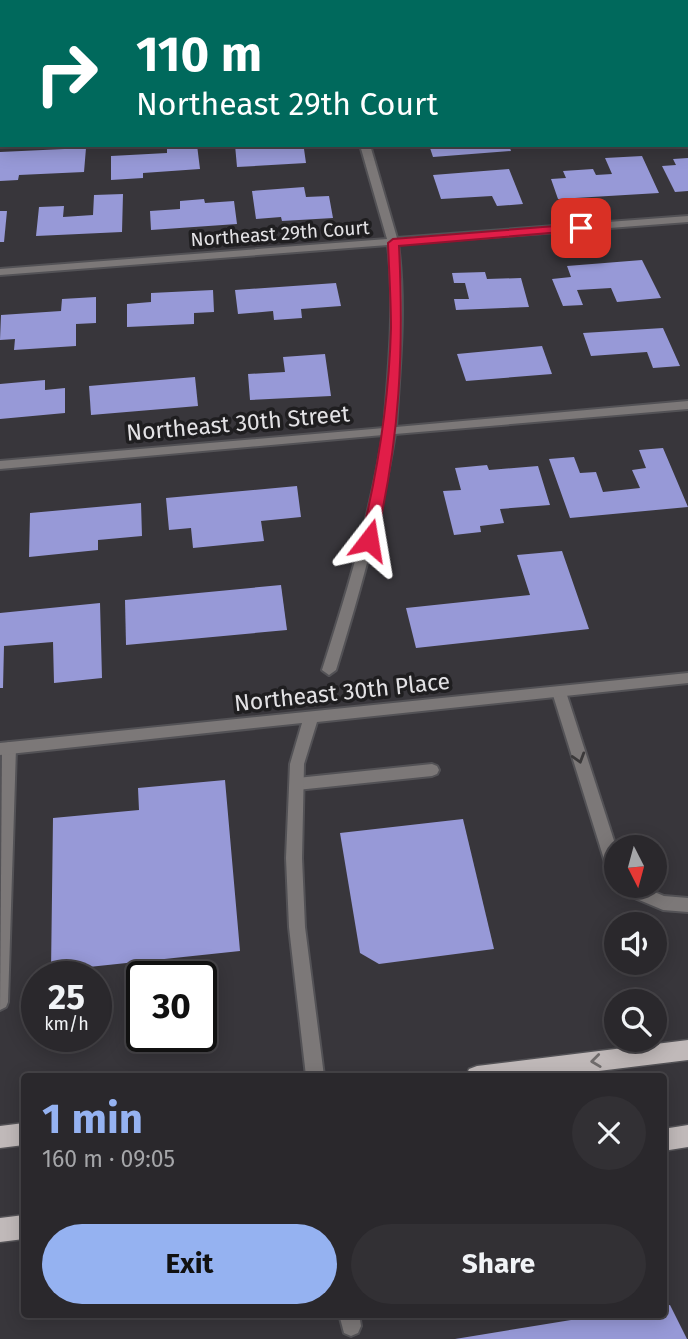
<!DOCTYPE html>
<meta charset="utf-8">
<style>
body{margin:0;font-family:"Fira Sans",sans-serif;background:#323034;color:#f1f3f6;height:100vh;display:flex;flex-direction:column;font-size:26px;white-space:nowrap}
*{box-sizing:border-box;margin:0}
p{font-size:23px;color:#a5a6a9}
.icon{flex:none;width:38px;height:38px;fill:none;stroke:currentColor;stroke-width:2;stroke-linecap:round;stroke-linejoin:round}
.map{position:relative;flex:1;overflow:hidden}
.side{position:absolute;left:21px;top:1073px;width:646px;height:245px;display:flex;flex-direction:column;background:#2a282c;border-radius:7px;box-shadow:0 4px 18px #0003,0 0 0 2px #464448}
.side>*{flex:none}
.top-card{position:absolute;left:0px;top:0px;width:690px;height:147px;box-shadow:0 4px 18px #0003,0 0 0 2px #464448;background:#00695c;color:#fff;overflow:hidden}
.needle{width:46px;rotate:174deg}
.buttons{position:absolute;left:604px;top:835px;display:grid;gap:14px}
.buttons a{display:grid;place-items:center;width:63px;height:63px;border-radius:50%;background:#2a282c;box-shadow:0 4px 18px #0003,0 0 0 2px #464448;font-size:35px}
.speed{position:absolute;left:21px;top:961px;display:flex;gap:14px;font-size:35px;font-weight:700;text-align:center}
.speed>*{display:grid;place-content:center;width:91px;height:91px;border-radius:50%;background:#2a282c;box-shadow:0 4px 18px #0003,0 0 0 2px #464448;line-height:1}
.speed small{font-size:18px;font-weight:400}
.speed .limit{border:4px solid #111;border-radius:10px;background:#fff;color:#111}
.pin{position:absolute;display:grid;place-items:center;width:60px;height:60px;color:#fff;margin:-30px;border-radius:14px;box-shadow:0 4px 10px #0006}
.me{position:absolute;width:77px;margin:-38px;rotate:14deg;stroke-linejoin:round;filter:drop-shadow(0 0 5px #0008)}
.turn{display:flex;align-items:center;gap:24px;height:147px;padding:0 21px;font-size:32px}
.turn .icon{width:91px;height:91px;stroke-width:2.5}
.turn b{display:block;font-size:49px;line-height:60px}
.round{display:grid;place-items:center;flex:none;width:74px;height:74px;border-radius:37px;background:#323034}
.summary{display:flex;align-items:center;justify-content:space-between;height:119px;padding:0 21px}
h1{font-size:42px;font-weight:700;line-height:52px;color:#95b2f1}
.button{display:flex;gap:14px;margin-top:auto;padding:14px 21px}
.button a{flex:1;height:80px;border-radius:42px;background:#95b2f1;color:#111;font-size:28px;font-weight:700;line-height:80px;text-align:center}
.button a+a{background:#323034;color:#f1f3f6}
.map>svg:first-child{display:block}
.building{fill:#9799d7}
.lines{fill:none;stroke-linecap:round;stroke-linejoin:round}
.lane-casing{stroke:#535256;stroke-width:4}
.street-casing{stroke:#535256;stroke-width:4}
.primary-casing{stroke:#535256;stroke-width:3}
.lane{fill:#7c7878;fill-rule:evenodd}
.street{fill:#7c7878;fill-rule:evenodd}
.primary{fill:#c0b9b9;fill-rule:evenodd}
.oneway{stroke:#3b393a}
.oneway2{stroke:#706c6c}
.route{fill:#e11d48;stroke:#92132f;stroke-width:2}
.labels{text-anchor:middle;stroke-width:7;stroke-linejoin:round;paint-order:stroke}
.far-street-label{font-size:19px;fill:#e3e2e5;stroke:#1f1e20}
.street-label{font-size:23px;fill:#e3e2e5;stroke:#1f1e20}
</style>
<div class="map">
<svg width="688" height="1339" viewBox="0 0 688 1339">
<rect width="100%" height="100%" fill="#38363b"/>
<g class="building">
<polygon points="167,145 197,145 200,169 143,173 143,178 111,180 111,156 167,153"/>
<polygon points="235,145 311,145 312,148 304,149 306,163 237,167"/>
<polygon points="429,145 509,145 511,151 433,157"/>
<polygon points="86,148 84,172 19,175 18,180 0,181 0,152"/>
<polygon points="642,156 659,193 558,199 551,179 566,178 563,171 593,169 596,175 612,174 605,158"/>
<polygon points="688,158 688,191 675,192 662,166 676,165 673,159"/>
<polygon points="509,169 523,204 497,206 492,196 441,199 433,175"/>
<polygon points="304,187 306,197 329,196 333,218 282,221 281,217 256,219 252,191"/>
<polygon points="123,194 122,232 36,236 39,207 64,206 63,217 93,215 94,195"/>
<polygon points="204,199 205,203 234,201 237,224 151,230 150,211 180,209 180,201"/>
<polygon points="0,211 7,211 4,242 0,242"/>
<polygon points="642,260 661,298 617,302 611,288 577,290 583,305 563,306 552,279 571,277 567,266"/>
<polygon points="485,272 487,279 521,278 529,307 456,310 454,299 469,299 465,283 454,283 452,273"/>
<polygon points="336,283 341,306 301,309 302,318 274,320 273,311 238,314 235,290"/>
<polygon points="213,290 214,312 194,313 194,324 127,327 127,304 151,302 151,293"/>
<polygon points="96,297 96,323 76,324 76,346 14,350 15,339 0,340 1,315 61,311 62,299"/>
<polygon points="663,328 680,366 653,368 647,352 591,356 583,333"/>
<polygon points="542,346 552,374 466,381 457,354"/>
<polygon points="325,354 331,396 250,400 248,374 285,372 283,357"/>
<polygon points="195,377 198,406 91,415 89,386"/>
<polygon points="45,380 45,390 65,388 65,413 0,419 0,384"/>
<polygon points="663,448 688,507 570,518 549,459 574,457 580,473 596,472 603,492 640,488 632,470 646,468 639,450"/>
<polygon points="487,465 489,470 538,466 550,505 500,509 504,523 480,526 481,532 454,535 443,491 461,490 455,468"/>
<polygon points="297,486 301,517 261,521 264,541 193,548 191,528 169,530 166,498"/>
<polygon points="141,503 142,536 98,540 98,550 29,557 30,513"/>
<polygon points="562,551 589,629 416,648 406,608 530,595 517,555"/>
<polygon points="281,585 287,630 126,645 125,600"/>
<polygon points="100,603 102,678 54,683 53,642 4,646 3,688 0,688 0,613"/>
<polygon points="225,780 240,951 51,971 53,818 139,810 138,788"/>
<polygon points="463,819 494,949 379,964 360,953 340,833"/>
<polygon points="670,1305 687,1339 455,1339 608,1314 663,1314 663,1306"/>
</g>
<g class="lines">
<defs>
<g id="lane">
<polygon points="559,687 564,688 566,692 616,847 616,879 610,877 608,872 552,692 554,688"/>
<polygon points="9,742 14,744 16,748 8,1002 6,1007 0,1010 2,748 4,744"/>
<polygon points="432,764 437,766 439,770 437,774 432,776 297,790 292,788 290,784 292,780 297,778"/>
<polygon points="616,886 640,886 664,896 688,898 688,912 663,910 618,891"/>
<polygon points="339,1314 359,1314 361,1326 358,1333 351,1336 344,1333"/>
</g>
<g id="street">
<polygon points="127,0 161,0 125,2"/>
<rect x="319" y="0" width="8" height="2"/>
<polygon points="570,0 578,0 579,2 571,2"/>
<polygon points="0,7 2,7 0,13"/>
<rect x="0" y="118" width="2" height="6"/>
<path d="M360,145H370L397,238L688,216V222L398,244C406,305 400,366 396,427L688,401V409L395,434C382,515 360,592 336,670L329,675L322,670C347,592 370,516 383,435L0,469V461L384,428C389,367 395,306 388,245L0,275V269L387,239Z"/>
<polygon points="688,673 688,683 317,722 304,764 302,858 305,927 324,1076 306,1076 289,927 286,858 290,764 302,723 0,755 0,743"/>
</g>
<g id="primary">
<polygon points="688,1040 688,1060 558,1076 466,1076 469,1069 477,1066"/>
<polygon points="24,1123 24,1145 0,1148 0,1126"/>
<polygon points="688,1125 688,1147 663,1151 663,1129"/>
<polygon points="24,1215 24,1239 0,1242 0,1218"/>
</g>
</defs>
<use href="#lane" class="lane-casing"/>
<use href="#street" class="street-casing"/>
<use href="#primary" class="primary-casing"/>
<use href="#lane" class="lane"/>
<use href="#street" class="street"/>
<use href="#primary" class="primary"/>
</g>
<defs><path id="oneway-chevron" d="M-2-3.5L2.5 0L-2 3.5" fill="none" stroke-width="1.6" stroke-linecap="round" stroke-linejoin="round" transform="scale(1.75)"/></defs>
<use class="oneway" href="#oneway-chevron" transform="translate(579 758) rotate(73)"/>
<use class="oneway2" href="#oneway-chevron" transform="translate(596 1061) rotate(173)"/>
<path class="route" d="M581,224L585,225V230L399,246C404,350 400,438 376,540L374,543H363L361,540C378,470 389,400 391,328C391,300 389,271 388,243L393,239Z"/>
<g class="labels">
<g class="far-street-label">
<text transform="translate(280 233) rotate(-4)" y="7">Northeast 29th Court</text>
</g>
<g class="street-label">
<text transform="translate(238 423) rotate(-5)" y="8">Northeast 30th Street</text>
<text transform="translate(342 692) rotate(-6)" y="8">Northeast 30th Place</text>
</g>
</g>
</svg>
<div class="buttons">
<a><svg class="needle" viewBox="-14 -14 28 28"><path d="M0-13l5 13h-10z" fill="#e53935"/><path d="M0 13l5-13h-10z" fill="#a5a6a9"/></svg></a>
<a><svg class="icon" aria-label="sound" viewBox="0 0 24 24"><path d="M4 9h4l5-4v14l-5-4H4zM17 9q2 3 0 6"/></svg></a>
<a><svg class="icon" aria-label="search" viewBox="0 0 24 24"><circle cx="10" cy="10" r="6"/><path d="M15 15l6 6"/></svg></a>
</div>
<div class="speed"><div>25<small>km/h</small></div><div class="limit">30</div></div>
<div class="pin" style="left:581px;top:228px;background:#d93025"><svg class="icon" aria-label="arrive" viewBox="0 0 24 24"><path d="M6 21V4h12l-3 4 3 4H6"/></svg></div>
<svg class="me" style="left:369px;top:540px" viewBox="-20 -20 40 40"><path d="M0-17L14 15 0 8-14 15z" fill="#e11d48" stroke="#fff" stroke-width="4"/></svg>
<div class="top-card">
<div class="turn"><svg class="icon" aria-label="right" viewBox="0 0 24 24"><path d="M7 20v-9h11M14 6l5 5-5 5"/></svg><div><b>110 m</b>Northeast 29th Court</div></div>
</div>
<section class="side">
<div class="summary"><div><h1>1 min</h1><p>160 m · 09:05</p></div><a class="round"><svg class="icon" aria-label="close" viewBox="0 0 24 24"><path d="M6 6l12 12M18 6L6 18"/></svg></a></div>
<div class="button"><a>Exit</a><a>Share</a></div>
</section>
</div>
